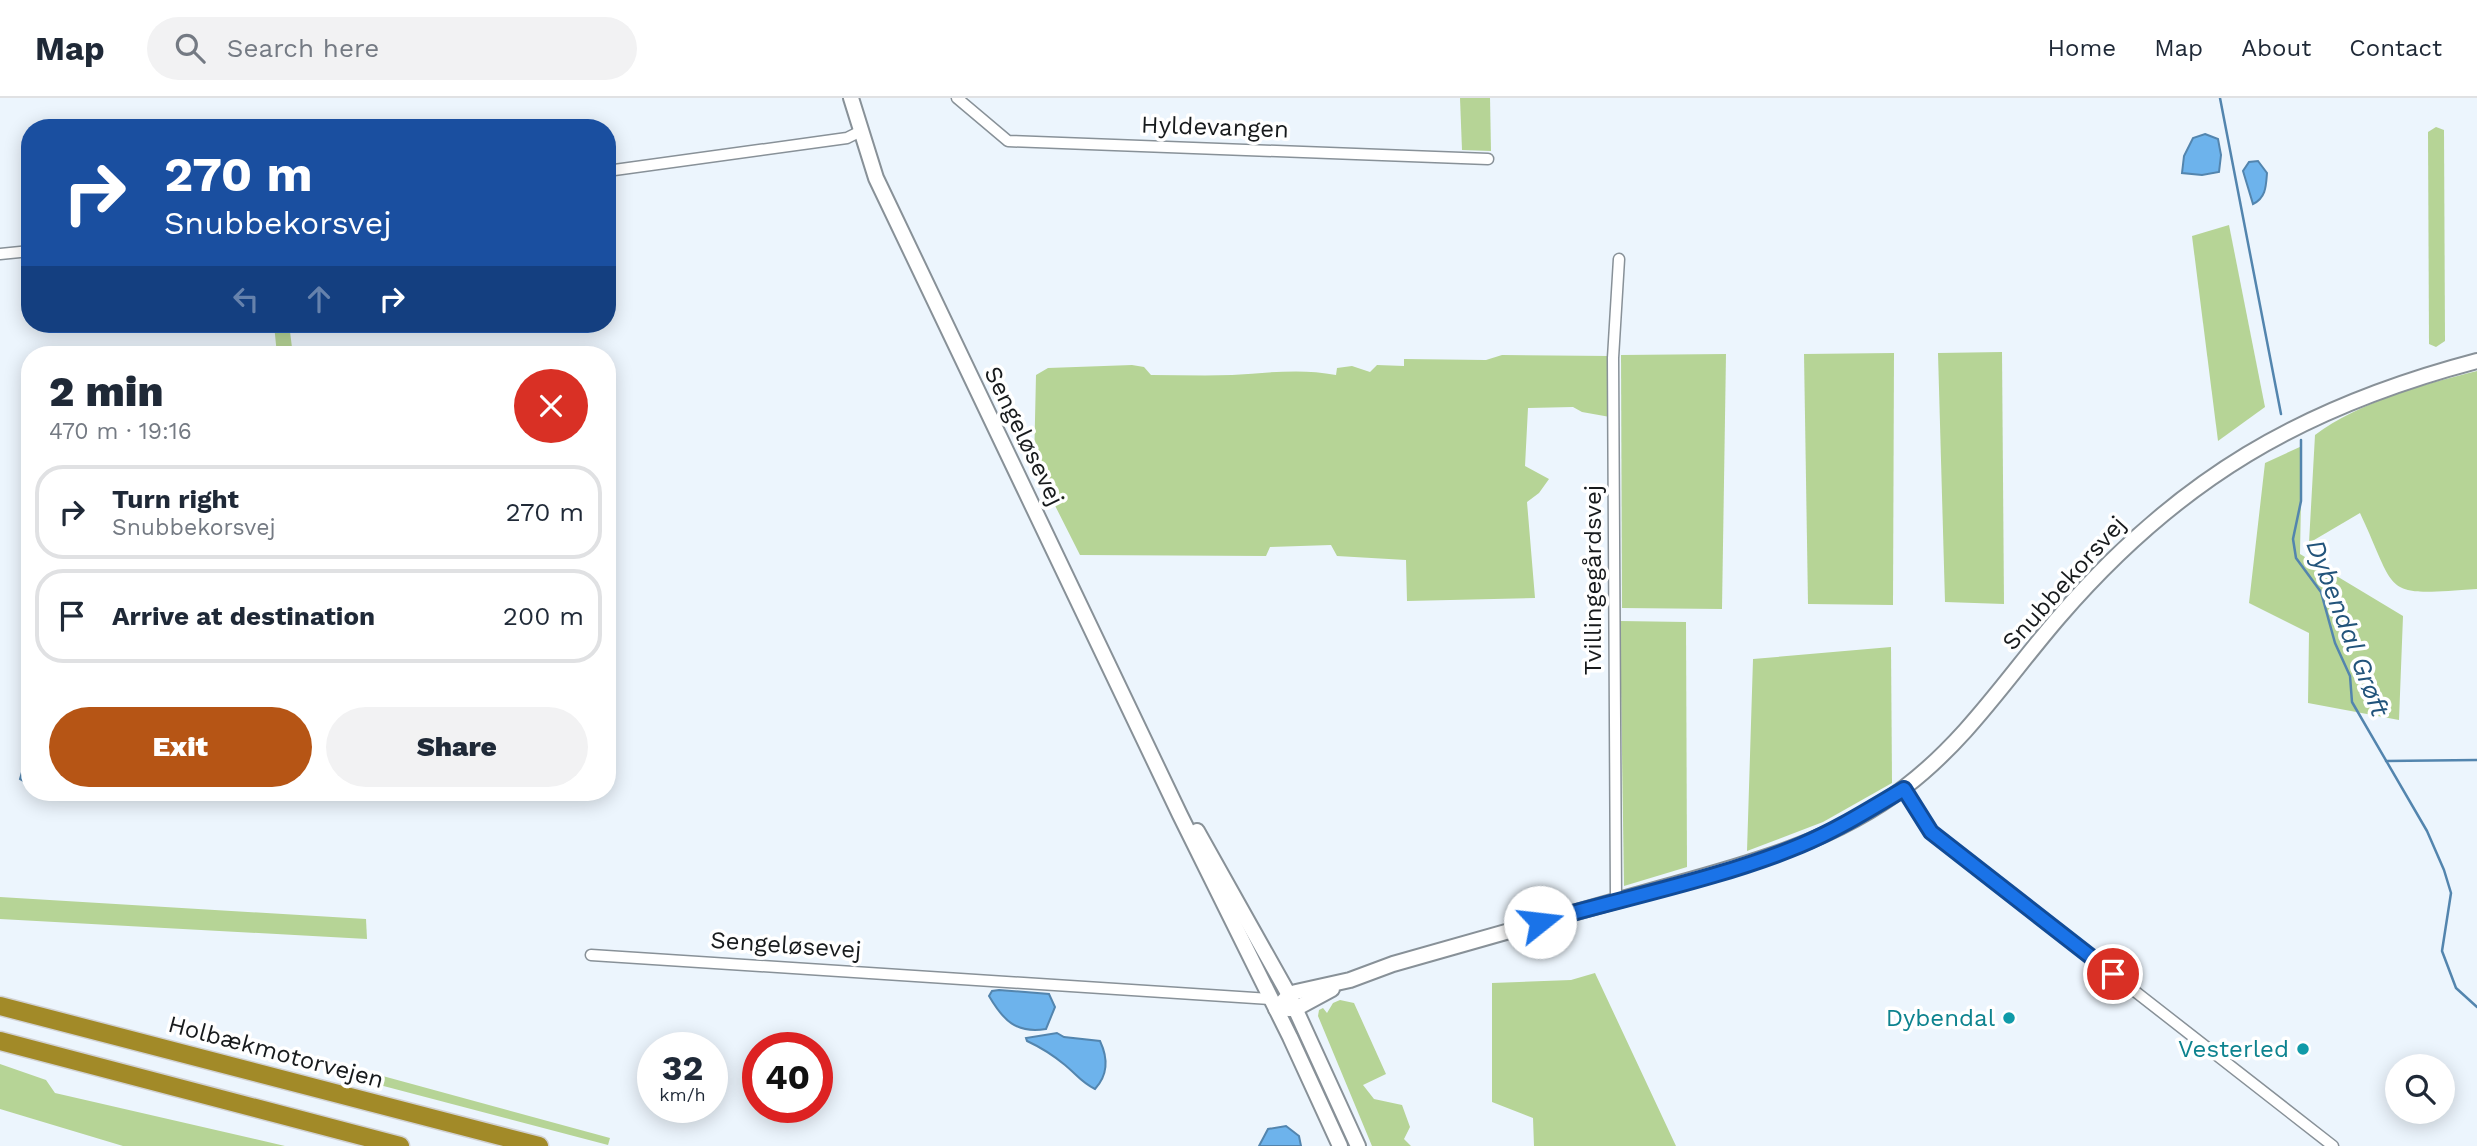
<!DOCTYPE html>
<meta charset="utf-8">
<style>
body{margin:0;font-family:"Work Sans",sans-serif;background:#f2f2f3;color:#1f2937;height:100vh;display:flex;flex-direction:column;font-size:26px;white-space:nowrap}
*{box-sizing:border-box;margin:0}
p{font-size:23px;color:#747a83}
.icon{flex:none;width:38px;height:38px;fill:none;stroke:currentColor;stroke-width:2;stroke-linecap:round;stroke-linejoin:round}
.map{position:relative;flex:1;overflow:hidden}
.details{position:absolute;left:21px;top:248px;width:595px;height:455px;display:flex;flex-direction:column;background:#fff;border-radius:28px;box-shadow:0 4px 18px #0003}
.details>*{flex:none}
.hud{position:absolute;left:21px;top:21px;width:595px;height:214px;border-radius:28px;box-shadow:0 4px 18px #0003;background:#1a4fa0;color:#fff;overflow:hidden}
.tools{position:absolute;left:2385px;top:956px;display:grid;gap:14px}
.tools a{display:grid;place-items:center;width:70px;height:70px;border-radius:50%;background:#fff;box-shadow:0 4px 18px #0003;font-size:35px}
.speed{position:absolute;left:637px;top:934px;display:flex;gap:14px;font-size:35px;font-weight:700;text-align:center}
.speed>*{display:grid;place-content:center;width:91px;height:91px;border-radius:50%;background:#fff;box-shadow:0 4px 18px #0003;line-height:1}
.speed small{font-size:18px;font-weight:400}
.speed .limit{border:10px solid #d22;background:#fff;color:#111}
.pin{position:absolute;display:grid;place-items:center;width:60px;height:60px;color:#fff;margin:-30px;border:4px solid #fff;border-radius:50%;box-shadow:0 2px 7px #0007}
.me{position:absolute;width:77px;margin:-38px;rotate:74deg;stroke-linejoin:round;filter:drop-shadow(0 0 5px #0008)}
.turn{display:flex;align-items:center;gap:24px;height:147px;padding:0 28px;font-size:32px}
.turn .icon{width:91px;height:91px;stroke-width:2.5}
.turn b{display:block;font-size:49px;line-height:60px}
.lanes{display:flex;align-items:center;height:66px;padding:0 28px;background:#0003;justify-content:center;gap:35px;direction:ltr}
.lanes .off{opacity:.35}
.round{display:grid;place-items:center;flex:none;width:74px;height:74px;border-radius:37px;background:#f2f2f3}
.headline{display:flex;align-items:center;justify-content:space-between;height:119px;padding:0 28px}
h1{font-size:42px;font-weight:800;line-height:52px}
.action{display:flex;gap:14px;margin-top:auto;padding:14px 28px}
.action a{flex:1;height:80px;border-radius:42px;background:#b65515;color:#fff;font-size:28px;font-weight:800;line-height:80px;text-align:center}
.action a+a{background:#f2f2f3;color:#1f2937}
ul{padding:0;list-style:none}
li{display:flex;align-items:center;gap:21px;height:94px;margin:0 14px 10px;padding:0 14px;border:4px solid #e0e1e3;border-radius:28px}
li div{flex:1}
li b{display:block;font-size:26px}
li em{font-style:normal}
header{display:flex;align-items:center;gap:42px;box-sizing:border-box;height:98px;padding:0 35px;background:#fff;border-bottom:2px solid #e0e1e3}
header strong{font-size:33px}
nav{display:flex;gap:38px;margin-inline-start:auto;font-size:24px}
.search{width:490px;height:63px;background:#f2f2f3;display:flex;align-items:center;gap:18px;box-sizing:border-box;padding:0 24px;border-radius:38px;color:#747a83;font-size:26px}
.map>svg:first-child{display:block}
.green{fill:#b6d496}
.water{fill:#6db3ec;stroke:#5385ae;stroke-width:2}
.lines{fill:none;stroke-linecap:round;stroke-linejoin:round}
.stream{stroke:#5385ae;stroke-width:2.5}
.street-casing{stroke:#889198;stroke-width:13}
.secondary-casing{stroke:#889198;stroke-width:18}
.highway-casing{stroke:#d1d1d2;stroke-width:21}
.street{stroke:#fff;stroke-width:10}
.secondary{stroke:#fff;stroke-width:14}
.highway{stroke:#a28a28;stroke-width:18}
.route-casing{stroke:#114b97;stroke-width:18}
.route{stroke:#1a73e8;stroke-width:12}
.culture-dot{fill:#0f9aa8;stroke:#fff;stroke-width:2.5}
.labels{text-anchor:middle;stroke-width:7;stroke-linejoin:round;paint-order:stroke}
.street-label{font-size:24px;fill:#171a1c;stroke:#fff}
.culture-label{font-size:24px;fill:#0d838f;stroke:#fff;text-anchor:end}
.water-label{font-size:26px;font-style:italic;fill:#22547b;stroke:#fff}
</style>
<header>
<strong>Map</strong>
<div class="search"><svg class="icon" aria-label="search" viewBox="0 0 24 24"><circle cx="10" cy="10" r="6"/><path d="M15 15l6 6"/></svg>Search here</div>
<nav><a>Home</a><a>Map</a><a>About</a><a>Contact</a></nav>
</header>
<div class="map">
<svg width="2477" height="1048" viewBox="0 0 2477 1048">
<rect width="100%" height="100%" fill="#ecf5fd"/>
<g class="green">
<polygon points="1460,0 1490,0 1491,53 1462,52"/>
<polygon points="2436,29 2444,32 2445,243 2436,249 2429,246 2428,34"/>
<polygon points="2229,127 2265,309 2218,343 2192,138"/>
<polygon points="274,226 289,226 293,257 277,257"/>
<polygon points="2002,254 2004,506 1945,504 1938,255"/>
<polygon points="1894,255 1893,507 1808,506 1804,256"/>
<polygon points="1726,256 1722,511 1622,510 1621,257"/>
<path d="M1502,257L1609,258L1610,319L1582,314L1573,309L1528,310L1525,368L1549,381L1539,395L1527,404L1535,500L1407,503L1406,462L1337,458L1331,447L1270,449L1266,458L1080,457L1034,366L1036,277L1048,270L1132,267L1144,269L1151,277C1178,277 1205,278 1232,277C1267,275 1301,270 1336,277L1337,270L1352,268L1370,274L1377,267L1404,268V261L1486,262Z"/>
<path d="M2477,273V491C2380,498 2399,498 2360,415L2309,445L2315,337C2359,304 2424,286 2477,273Z"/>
<polygon points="2302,348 2300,456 2403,518 2399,622 2308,605 2309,535 2249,505 2265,365"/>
<polygon points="1620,523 1686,524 1687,769 1624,788"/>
<polygon points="1891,549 1892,685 1823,724 1747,753 1753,561"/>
<polygon points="0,799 366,821 367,841 0,821"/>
<polygon points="1595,875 1676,1048 1534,1048 1533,1020 1492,1004 1492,885 1571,882"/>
<polygon points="1340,902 1354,905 1386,976 1363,987 1374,1001 1402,1007 1410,1029 1404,1041 1411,1048 1372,1048 1318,918 1319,912 1323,910 1327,915 1333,905"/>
<polygon points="1294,921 1353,1048 1345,1048 1298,944 1291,923"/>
<polygon points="0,966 46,982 55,995 285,1048 123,1048 0,1011"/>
<polygon points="357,971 610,1040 608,1047 353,980"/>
</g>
<g class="water">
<polygon points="2205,36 2218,41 2221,57 2219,74 2202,77 2182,75 2184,58 2193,40"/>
<path d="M2258,63L2267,75C2266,88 2266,100 2253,106L2243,73L2249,64Z"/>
<polygon points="30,646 30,687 20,681"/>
<path d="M999,892L1049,896L1055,909L1046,931C1016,936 1003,922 989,898L992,893Z"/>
<path d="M1057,935L1064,939L1100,943C1108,960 1108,977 1095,991C1082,985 1076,976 1065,967C1053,957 1040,949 1027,943L1026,940Z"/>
<polygon points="1286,1028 1299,1038 1301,1048 1259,1048 1268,1031"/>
</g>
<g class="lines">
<g class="stream">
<polyline points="2220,0 2281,316"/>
<polyline points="2301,342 2301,403 2293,441 2296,460 2321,494 2335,545 2350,578 2352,604 2427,733 2444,772 2451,795 2442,853 2456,890 2477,909"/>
<polyline points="2386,663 2477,662"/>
</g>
<defs>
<g id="street">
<polyline points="957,0 1008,43 1488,61"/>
<polyline points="607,73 847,40 859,34"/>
<polyline points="0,156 30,153"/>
<polyline points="1904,691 1931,734 2333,1048"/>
<polyline points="1616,802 1613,260 1619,161"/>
<polyline points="591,857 1270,901"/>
</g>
<g id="secondary">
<polyline points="851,0 876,80 1180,717 1290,939 1340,1048"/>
<polyline points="1197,733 1289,897 1358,1048"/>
<path d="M1276,911L1289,897L1296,894L1350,882L1393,866C1473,843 1553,820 1633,798C1727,771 1826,750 1905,689C1967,642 2009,577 2059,519C2178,381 2302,309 2477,263"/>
<polyline points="1288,911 1295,911 1332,891"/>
</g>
<g id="highway">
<polyline points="0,908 539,1048"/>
<polyline points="0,943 400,1048"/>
</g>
</defs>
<use href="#street" class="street-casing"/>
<use href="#secondary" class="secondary-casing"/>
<use href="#highway" class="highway-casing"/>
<use href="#street" class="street"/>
<use href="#secondary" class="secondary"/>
<use href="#highway" class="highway"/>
</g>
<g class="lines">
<defs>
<path id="route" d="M1540,824C1623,800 1722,780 1801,747C1837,732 1870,711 1904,691L1931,734L2113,876"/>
</defs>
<use href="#route" class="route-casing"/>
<use href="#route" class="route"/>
</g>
<g class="culture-dot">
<circle cx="2009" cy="920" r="7"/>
<circle cx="2303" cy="951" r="7"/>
</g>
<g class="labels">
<g class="street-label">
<text transform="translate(1215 29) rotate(2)" y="8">Hyldevangen</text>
<text transform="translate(1024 338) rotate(64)" y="8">Sengeløsevej</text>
<text transform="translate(1593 482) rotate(-90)" y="8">Tvillingegårdsvej</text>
<text transform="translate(2064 485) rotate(-48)" y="8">Snubbekorsvej</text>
<text transform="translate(786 847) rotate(4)" y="8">Sengeløsevej</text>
<text transform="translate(276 954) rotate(15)" y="8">Holbækmotorvejen</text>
</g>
<g class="culture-label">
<text x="1995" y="928">Dybendal</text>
<text x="2289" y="959">Vesterled</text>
</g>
<g class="water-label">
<text transform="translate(2348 530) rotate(69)" y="9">Dybendal Grøft</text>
</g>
</g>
</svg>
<div class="tools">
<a><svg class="icon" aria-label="search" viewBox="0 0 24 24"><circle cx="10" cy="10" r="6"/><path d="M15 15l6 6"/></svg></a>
</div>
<div class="speed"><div>32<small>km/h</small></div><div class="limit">40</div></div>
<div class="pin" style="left:2113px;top:876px;background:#d93025"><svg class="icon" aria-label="arrive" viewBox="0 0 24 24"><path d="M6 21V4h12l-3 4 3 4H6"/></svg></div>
<svg class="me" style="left:1540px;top:824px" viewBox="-20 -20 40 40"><circle r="19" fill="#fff"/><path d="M0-13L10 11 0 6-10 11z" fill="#1a73e8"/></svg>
<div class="hud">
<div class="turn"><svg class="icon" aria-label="right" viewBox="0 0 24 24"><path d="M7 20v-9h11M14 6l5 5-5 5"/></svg><div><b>270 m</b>Snubbekorsvej</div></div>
<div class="lanes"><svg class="icon off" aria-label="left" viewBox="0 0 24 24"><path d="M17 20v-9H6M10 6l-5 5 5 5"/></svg><svg class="icon off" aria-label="ahead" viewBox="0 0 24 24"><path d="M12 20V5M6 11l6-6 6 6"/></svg><svg class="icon" aria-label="right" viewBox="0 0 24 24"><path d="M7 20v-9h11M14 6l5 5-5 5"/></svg></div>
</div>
<section class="details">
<div class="headline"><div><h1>2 min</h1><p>470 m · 19:16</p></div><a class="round" style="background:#d93025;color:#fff"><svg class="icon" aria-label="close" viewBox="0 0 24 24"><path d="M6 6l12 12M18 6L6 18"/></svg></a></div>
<ul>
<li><svg class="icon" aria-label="right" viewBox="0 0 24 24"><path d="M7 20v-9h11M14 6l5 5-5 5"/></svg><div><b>Turn right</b><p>Snubbekorsvej</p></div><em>270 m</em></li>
<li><svg class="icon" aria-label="arrive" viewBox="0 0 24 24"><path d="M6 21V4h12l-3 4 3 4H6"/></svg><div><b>Arrive at destination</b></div><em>200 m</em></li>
</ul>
<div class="action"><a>Exit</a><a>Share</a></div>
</section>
</div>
